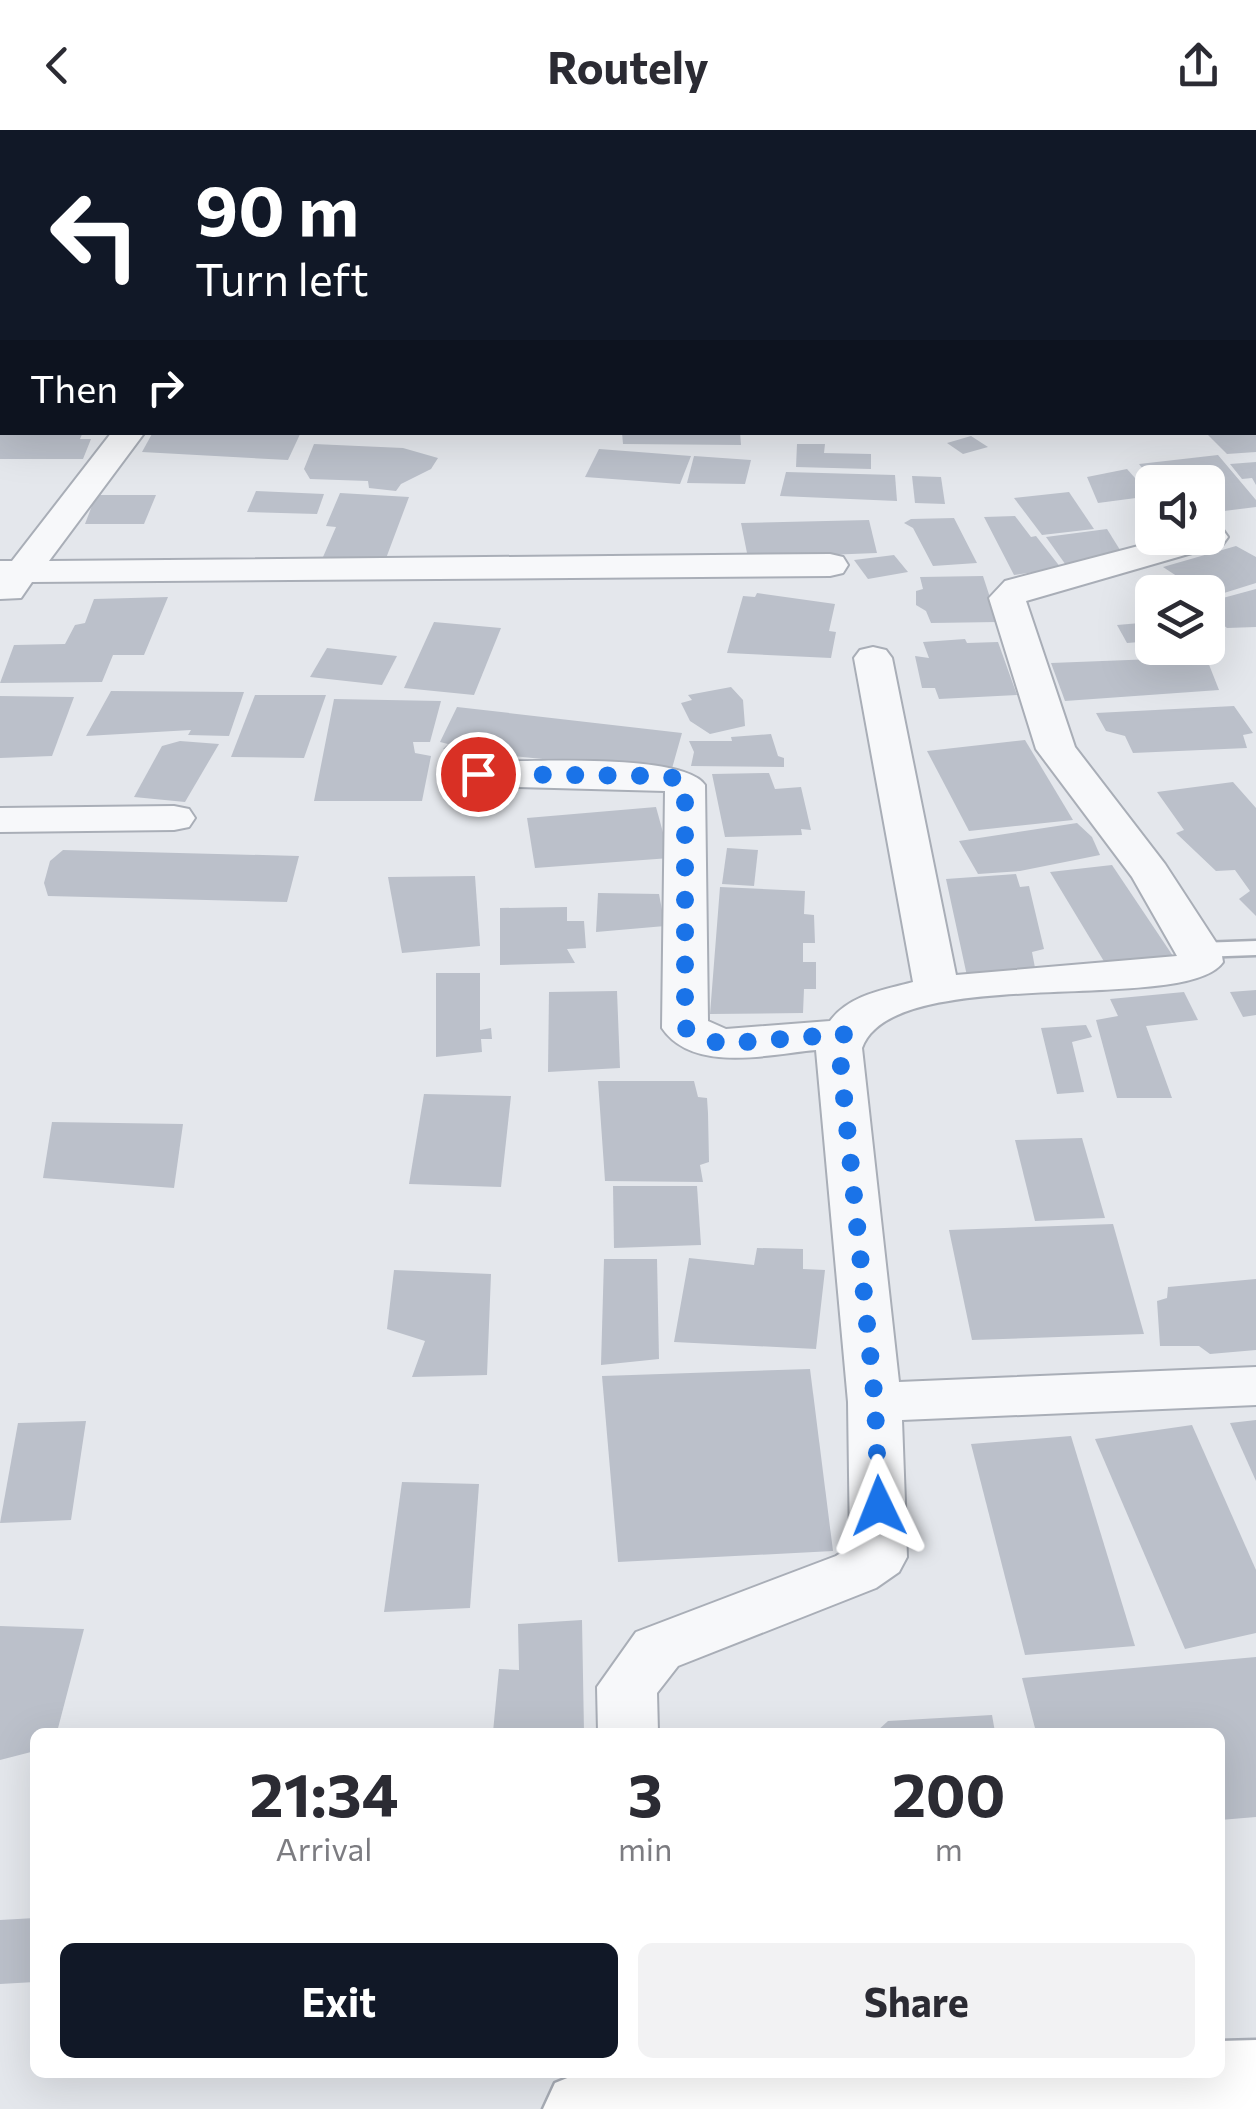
<!DOCTYPE html>
<style>
body{margin:0;font-family:Commissioner,sans-serif;background:#f2f2f3;color:#2b2b33;height:100vh;display:flex;flex-direction:column;font-size:38px;white-space:nowrap}
*{box-sizing:border-box;margin:0}
p{font-size:32px;color:#7c7c81}
.icon{flex:none;width:55px;height:55px;fill:none;stroke:currentColor;stroke-width:2;stroke-linecap:round;stroke-linejoin:round}
.map{position:relative;flex:1;overflow:hidden}
.drawer{position:absolute;left:30px;top:1598px;width:1195px;height:350px;display:flex;flex-direction:column;background:#fff;border-radius:15px;box-shadow:0 10px 40px #0002}
.drawer>*{flex:none}
.guide{position:absolute;left:0px;top:0px;width:1258px;height:305px;box-shadow:0 10px 40px #0002;background:#111827;color:#fff;overflow:hidden}
.buttons{position:absolute;left:1135px;top:335px;display:grid;gap:20px}
.buttons a{display:grid;place-items:center;width:90px;height:90px;border-radius:15px;background:#fff;box-shadow:0 10px 40px #0002;font-size:50px}
.pin{position:absolute;display:grid;place-items:center;width:85px;height:85px;color:#fff;margin:-42px;border:5px solid #fff;border-radius:50%;box-shadow:0 2px 10px #0007}
.me{position:absolute;width:110px;margin:-55px;rotate:358deg;stroke-linejoin:round;filter:drop-shadow(0 0 8px #0008)}
.turn{display:flex;align-items:center;gap:35px;height:210px;padding:0 30px;font-size:45px}
.turn .icon{width:130px;height:130px;stroke-width:2.5}
.turn b{display:block;font-size:70px;line-height:85px}
.then{display:flex;align-items:center;height:95px;padding:0 30px;background:#0003;gap:20px;font-size:38px}
.eta{display:flex;justify-content:space-evenly;align-items:center;height:170px;text-align:center}
.eta b{font-size:60px;font-weight:700;line-height:70px}
.cta{display:flex;gap:20px;margin-top:auto;padding:20px 30px}
.cta a{flex:1;height:115px;border-radius:15px;background:#111827;color:#fff;font-size:40px;font-weight:700;line-height:115px;text-align:center}
.cta a+a{background:#f2f2f3;color:#2b2b33}
header{display:flex;justify-content:space-between;align-items:center;height:130px;padding:0 30px;background:#fff;font-size:45px;font-weight:700}
.map>svg:first-child{display:block}
.building{fill:#bbc0ca}
.lines{fill:none;stroke-linecap:round;stroke-linejoin:round}
.lane-casing{stroke:#a9aeb7;stroke-width:5}
.street-casing{stroke:#a9aeb7;stroke-width:4}
.secondary-casing{stroke:#a9aeb7;stroke-width:5}
.lane{fill:#f7f8fa;fill-rule:evenodd}
.street{fill:#f7f8fa;fill-rule:evenodd}
.secondary{fill:#fff;fill-rule:evenodd}
.route{stroke:#1a73e8;stroke-width:18;stroke-dasharray:0 32.4}
</style>
<header><svg class="icon" aria-label="back" viewBox="0 0 24 24"><path d="M15 5l-7 7 7 7"/></svg>Routely<svg class="icon" aria-label="share" viewBox="0 0 24 24"><path d="M12 15V3M7 8l5-5 5 5M5 13v7h14v-7"/></svg></header>
<div class="map">
<svg width="1256" height="1979" viewBox="0 0 1256 1979">
<rect width="100%" height="100%" fill="#e4e7ec"/>
<g class="building">
<polygon points="0,302 83,302 80,309 91,309 83,329 0,329"/>
<polygon points="153,302 301,302 288,330 142,322"/>
<polygon points="622,302 740,302 741,315 623,314"/>
<polygon points="1256,302 1256,322 1227,324 1207,304"/>
<polygon points="971,306 988,317 963,324 947,313"/>
<polygon points="314,314 403,318 438,328 431,339 401,354 396,361 369,358 368,351 310,349 304,339"/>
<polygon points="797,314 825,314 824,323 871,324 871,339 796,337"/>
<polygon points="599,319 691,326 680,354 585,347"/>
<polygon points="1218,325 1256,370 1256,377 1208,383 1208,352 1153,352 1139,334"/>
<polygon points="694,326 751,330 745,354 687,353"/>
<polygon points="1256,332 1256,355 1252,348 1242,349 1230,334"/>
<polygon points="1127,339 1151,366 1098,373 1087,347"/>
<polygon points="786,342 895,345 897,371 780,366"/>
<polygon points="912,346 941,347 945,374 915,373"/>
<polygon points="256,361 324,364 317,384 247,382"/>
<polygon points="1069,362 1094,399 1042,405 1014,368"/>
<polygon points="340,363 409,367 385,431 323,427 336,397 326,396"/>
<polygon points="96,365 156,365 144,394 85,394"/>
<polygon points="1015,386 1031,407 1036,406 1061,438 1014,445 984,387"/>
<polygon points="954,388 977,433 933,436 913,398 904,393 911,389"/>
<polygon points="869,390 877,423 748,428 741,393"/>
<polygon points="1107,399 1125,428 1068,438 1046,407"/>
<polygon points="1236,416 1256,427 1256,453 1208,468 1208,462 1201,462 1163,437"/>
<polygon points="894,425 908,442 868,449 854,430"/>
<polygon points="983,446 998,492 931,493 926,481 916,475 916,461 923,459 920,447"/>
<polygon points="1256,459 1256,497 1227,498 1208,483 1208,472"/>
<polygon points="757,463 835,474 829,501 836,502 831,528 727,523 743,466 755,467"/>
<polygon points="168,467 144,525 113,525 102,552 0,553 14,515 65,514 75,495 85,493 94,469"/>
<polygon points="434,492 501,498 474,565 404,558"/>
<polygon points="1152,492 1152,511 1127,513 1117,495"/>
<polygon points="965,509 967,513 998,512 1017,565 939,569 935,558 922,558 915,526 929,528 923,512"/>
<polygon points="327,518 397,526 382,555 310,547"/>
<polygon points="1206,527 1219,560 1065,571 1051,533"/>
<polygon points="731,557 743,570 745,596 710,604 690,591 681,573 692,570 688,565"/>
<polygon points="111,561 244,562 229,606 188,605 191,600 86,606"/>
<polygon points="255,565 326,565 304,628 231,627"/>
<polygon points="0,566 74,567 52,626 0,628"/>
<polygon points="334,569 441,571 430,612 413,612 415,623 431,626 422,671 314,671"/>
<polygon points="1234,576 1253,603 1243,605 1247,618 1133,623 1125,606 1106,601 1096,583"/>
<polygon points="457,577 682,603 671,642 443,619 448,614 440,612"/>
<polygon points="771,604 778,626 784,628 784,637 691,636 694,622 689,611 732,611 731,607"/>
<polygon points="1025,610 1073,690 969,701 927,621"/>
<polygon points="180,611 219,614 185,672 134,667 162,616"/>
<polygon points="769,643 775,659 801,657 811,700 801,699 802,705 725,707 712,644"/>
<polygon points="1233,652 1256,678 1256,786 1239,769 1250,761 1235,740 1216,741 1176,703 1184,700 1157,662"/>
<polygon points="656,677 670,728 535,738 527,688"/>
<polygon points="1077,693 1092,707 1100,725 1020,741 978,744 959,711"/>
<polygon points="727,718 758,720 754,756 722,754"/>
<polygon points="63,720 299,726 287,772 48,766 44,753 50,731"/>
<polygon points="1112,735 1177,832 1108,838 1050,742"/>
<polygon points="1016,744 1020,757 1029,756 1044,819 1032,822 1036,843 967,846 946,749"/>
<polygon points="475,746 480,816 402,823 388,747"/>
<polygon points="720,757 805,761 804,784 814,785 815,813 803,813 803,832 816,832 816,859 804,859 803,883 710,884"/>
<polygon points="598,763 659,764 665,796 596,802"/>
<polygon points="567,777 567,791 584,791 586,818 567,819 575,833 500,835 500,778"/>
<polygon points="436,843 480,843 480,900 491,898 492,909 481,909 482,922 436,927"/>
<polygon points="1256,860 1256,885 1243,887 1230,862"/>
<polygon points="617,861 620,938 548,942 549,862"/>
<polygon points="1184,862 1198,890 1146,896 1172,968 1117,968 1096,890 1118,886 1110,869"/>
<polygon points="1086,895 1092,907 1072,912 1084,962 1057,964 1041,898"/>
<polygon points="598,951 694,951 698,967 707,968 708,983 709,1032 700,1035 703,1052 605,1051"/>
<polygon points="424,964 511,966 501,1057 409,1054"/>
<polygon points="52,992 183,994 174,1058 43,1048"/>
<polygon points="1082,1008 1105,1088 1035,1091 1015,1010"/>
<polygon points="613,1056 697,1056 701,1115 614,1118"/>
<polygon points="1113,1094 1144,1204 972,1210 949,1100"/>
<polygon points="757,1118 803,1119 803,1139 825,1140 816,1219 674,1212 689,1128 754,1135"/>
<polygon points="604,1129 657,1129 659,1229 601,1235"/>
<polygon points="394,1140 491,1144 487,1245 412,1247 425,1211 387,1199"/>
<polygon points="1256,1149 1256,1220 1210,1224 1199,1216 1160,1216 1157,1171 1167,1168 1168,1157"/>
<polygon points="810,1239 833,1421 618,1432 602,1246"/>
<polygon points="1256,1290 1256,1351 1230,1293"/>
<polygon points="86,1291 71,1390 0,1393 18,1293"/>
<polygon points="1192,1295 1256,1440 1256,1503 1185,1519 1095,1309"/>
<polygon points="1071,1306 1135,1516 1025,1525 971,1314"/>
<polygon points="402,1352 479,1354 470,1478 384,1482"/>
<polygon points="582,1490 584,1602 493,1602 499,1539 519,1540 518,1494"/>
<polygon points="0,1496 84,1499 57,1602 35,1602 35,1621 0,1630"/>
<polygon points="1256,1527 1256,1687 1220,1690 1220,1602 1036,1602 1022,1548"/>
<polygon points="992,1585 995,1602 876,1602 888,1591"/>
<polygon points="35,1788 35,1852 0,1854 0,1790"/>
</g>
<g class="lines">
<defs>
<polygon id="lane" points="1256,811 1256,825 1199,827 1187,820 1199,813"/>
<g id="street">
<rect x="208" y="0" width="26" height="2"/>
<rect x="0" y="34" width="2" height="16"/>
<rect x="1255" y="106" width="1" height="18"/>
<rect x="0" y="147" width="2" height="18"/>
<rect x="1255" y="211" width="1" height="18"/>
<rect x="0" y="272" width="2" height="20"/>
<polygon points="112,302 145,302 49,431 830,424 843,427 848,435 843,443 830,446 32,452 21,468 0,469 0,431 12,431"/>
<path d="M1208,397L1223,400L1228,407L1223,414L1026,471L1075,617L1165,734L1221,820L1223,832C1186,886 893,831 862,918L899,1252L1256,1237V1275L902,1290L907,1427L899,1442L876,1458L678,1536L657,1563L658,1602H598L597,1557L636,1502L836,1426L850,1417L848,1272L816,920C770,924 693,944 662,898L665,661L478,656L464,652L458,644L464,636L478,632C521,632 683,622 705,655L708,891L726,899L830,891C849,865 884,860 913,852L854,528L860,520L873,517L886,520L892,528L956,845L1177,826L1132,747L1036,619L989,468L1005,451L1169,408H1208Z"/>
<polygon points="174,676 189,679 195,688 189,697 174,700 0,702 0,678"/>
</g>
<polygon id="secondary" points="1256,1910 1256,1979 543,1979 555,1953 582,1942 1220,1942 1220,1911"/>
</defs>
<use href="#lane" class="lane-casing"/>
<use href="#street" class="street-casing"/>
<use href="#secondary" class="secondary-casing"/>
<use href="#lane" class="lane"/>
<use href="#street" class="street"/>
<use href="#secondary" class="secondary"/>
</g>
<g class="lines">
<polyline class="route" points="478,644 662,646 674,648 685,655 685,898 720,914 844,904 839,918 875,1272 879,1376"/>
</g>
</svg>
<div class="buttons">
<a><svg class="icon" aria-label="sound" viewBox="0 0 24 24"><path d="M4 9h4l5-4v14l-5-4H4zM17 9q2 3 0 6"/></svg></a>
<a><svg class="icon" aria-label="layers" viewBox="0 0 24 24"><path d="M12 4l9 5-9 5-9-5zM3 14l9 5 9-5"/></svg></a>
</div>
<div class="pin" style="left:478px;top:644px;background:#d93025"><svg class="icon" aria-label="arrive" viewBox="0 0 24 24"><path d="M6 21V4h12l-3 4 3 4H6"/></svg></div>
<svg class="me" style="left:879px;top:1376px" viewBox="-20 -20 40 40"><path d="M0-17L14 15 0 8-14 15z" fill="#1a73e8" stroke="#fff" stroke-width="4"/></svg>
<div class="guide">
<div class="turn"><svg class="icon" aria-label="left" viewBox="0 0 24 24"><path d="M17 20v-9H6M10 6l-5 5 5 5"/></svg><div><b>90 m</b>Turn left</div></div>
<div class="then">Then<svg class="icon" aria-label="right" viewBox="0 0 24 24"><path d="M7 20v-9h11M14 6l5 5-5 5"/></svg></div>
</div>
<section class="drawer">
<div class="eta">
<div><b>21:34</b><p>Arrival</p></div>
<div><b>3</b><p>min</p></div>
<div><b>200</b><p>m</p></div>
</div>
<div class="cta"><a>Exit</a><a>Share</a></div>
</section>
</div>
